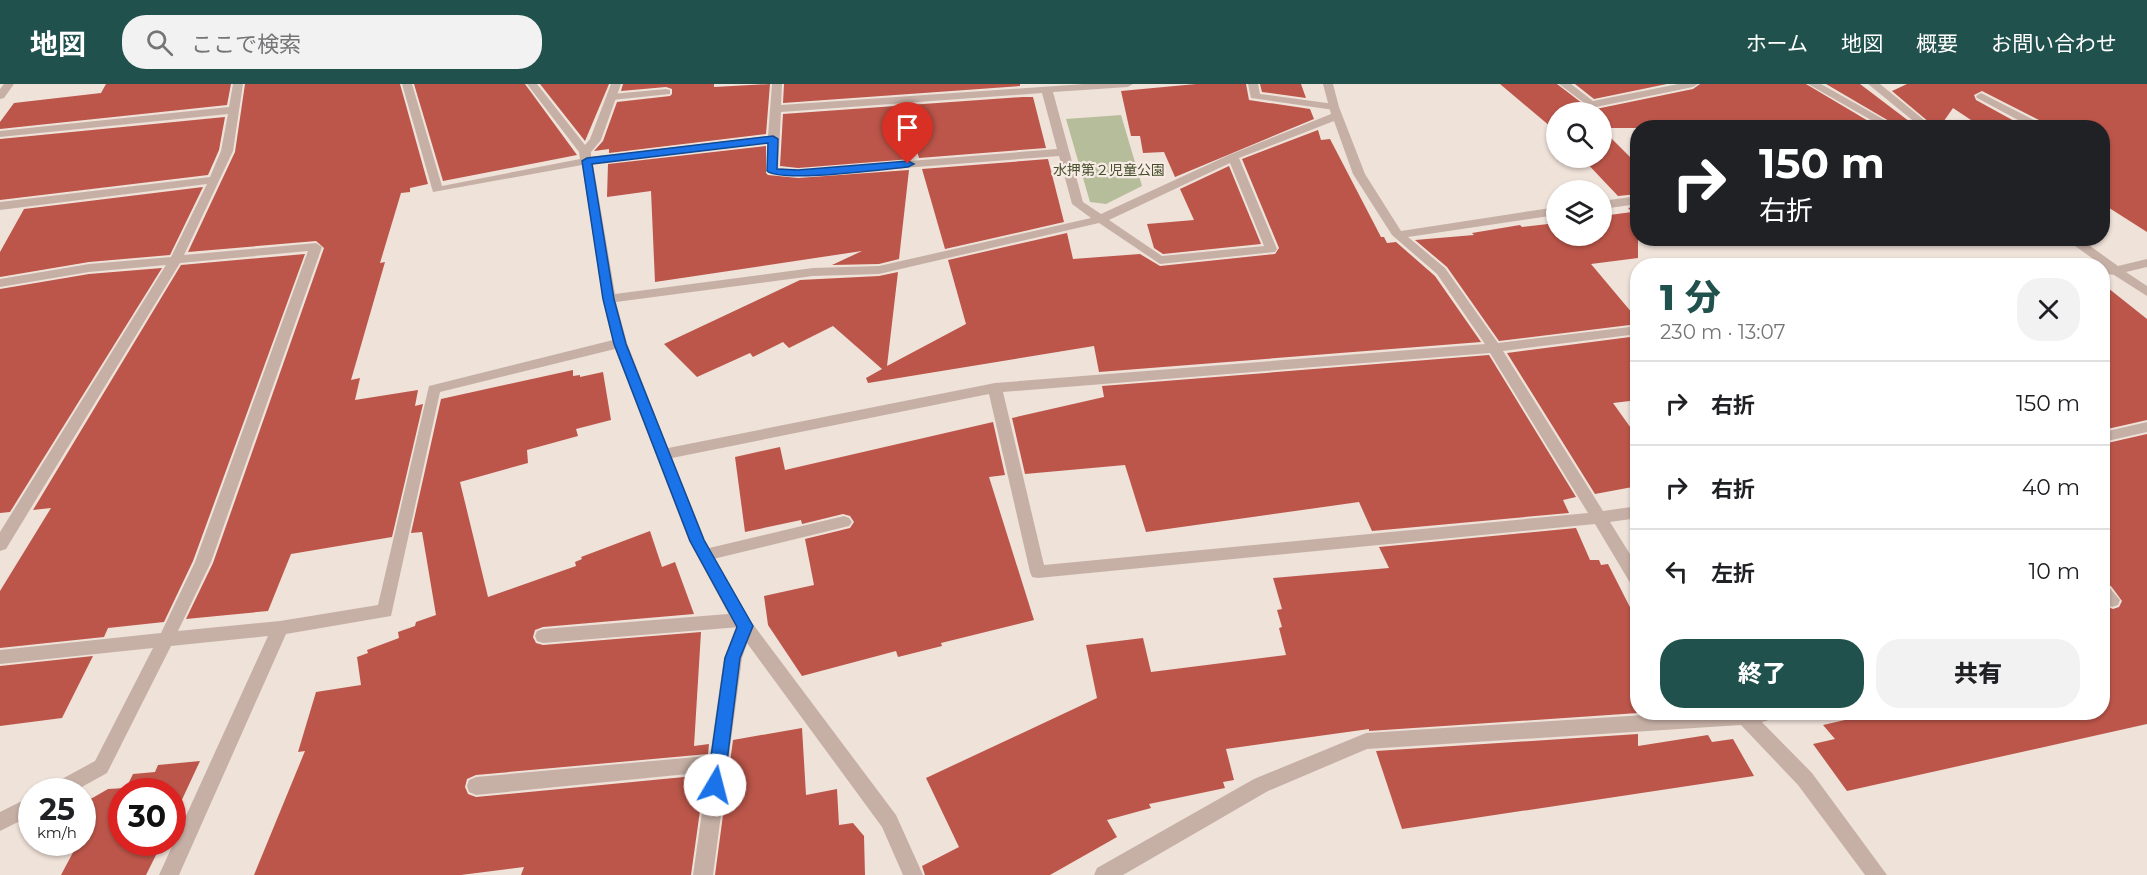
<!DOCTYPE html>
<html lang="ja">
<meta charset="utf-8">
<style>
body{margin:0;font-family:Montserrat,"Noto Sans JP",sans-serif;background:#f2f2f2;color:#202124;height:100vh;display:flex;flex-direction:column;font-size:22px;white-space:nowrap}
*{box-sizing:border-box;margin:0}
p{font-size:20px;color:#757577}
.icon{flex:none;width:33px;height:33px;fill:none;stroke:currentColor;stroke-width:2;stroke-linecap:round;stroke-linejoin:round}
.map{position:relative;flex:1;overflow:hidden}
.side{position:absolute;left:1630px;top:174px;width:480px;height:462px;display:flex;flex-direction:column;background:#fff;border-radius:24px;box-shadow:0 2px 4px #0004}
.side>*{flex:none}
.hud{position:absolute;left:1630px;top:36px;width:480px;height:126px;border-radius:24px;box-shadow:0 2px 4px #0004;background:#202124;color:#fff;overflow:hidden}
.controls{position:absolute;left:1546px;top:18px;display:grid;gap:12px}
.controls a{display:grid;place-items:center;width:66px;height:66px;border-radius:50%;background:#fff;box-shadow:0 2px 4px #0004;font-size:30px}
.speed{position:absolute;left:18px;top:694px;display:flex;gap:12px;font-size:30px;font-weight:700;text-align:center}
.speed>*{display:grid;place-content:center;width:78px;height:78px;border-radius:50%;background:#fff;box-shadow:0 2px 4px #0004;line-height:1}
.speed small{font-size:15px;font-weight:400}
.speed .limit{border:9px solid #d22;background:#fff;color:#111}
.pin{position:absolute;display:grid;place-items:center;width:51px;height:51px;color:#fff;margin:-62px -26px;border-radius:50% 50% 50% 0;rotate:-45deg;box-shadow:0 0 6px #0007}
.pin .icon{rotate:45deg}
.me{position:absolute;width:66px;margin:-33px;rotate:8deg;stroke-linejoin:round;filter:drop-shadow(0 0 4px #0008)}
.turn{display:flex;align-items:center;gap:21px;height:126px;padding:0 30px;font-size:27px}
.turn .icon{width:78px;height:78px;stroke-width:2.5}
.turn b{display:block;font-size:42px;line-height:51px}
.round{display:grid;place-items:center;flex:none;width:63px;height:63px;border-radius:24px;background:#f2f2f2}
.overview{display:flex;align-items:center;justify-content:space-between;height:102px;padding:0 30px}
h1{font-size:36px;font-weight:800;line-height:45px;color:#20514d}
.action{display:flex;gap:12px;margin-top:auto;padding:12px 30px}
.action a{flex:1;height:69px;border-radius:24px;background:#20514d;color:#fff;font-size:24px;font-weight:800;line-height:69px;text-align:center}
.action a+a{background:#f2f2f2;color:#202124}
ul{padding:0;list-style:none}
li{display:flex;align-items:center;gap:18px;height:84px;padding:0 30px;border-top:2px solid #e0e0e0}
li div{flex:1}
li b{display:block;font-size:22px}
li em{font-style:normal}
header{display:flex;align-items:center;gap:36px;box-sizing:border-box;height:84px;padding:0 30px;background:#20514d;color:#fff}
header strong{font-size:28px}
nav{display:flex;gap:33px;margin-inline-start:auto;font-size:21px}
.search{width:420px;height:54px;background:#f2f2f2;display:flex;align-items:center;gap:15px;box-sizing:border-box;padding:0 21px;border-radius:24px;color:#757577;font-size:22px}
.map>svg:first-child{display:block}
.green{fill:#b6bd9b}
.building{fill:#bc564a}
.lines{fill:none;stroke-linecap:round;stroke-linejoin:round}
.service{fill:#c6b0a6;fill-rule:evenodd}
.minor{fill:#c6b0a6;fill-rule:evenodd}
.route{fill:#1a73e8;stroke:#114b97;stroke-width:1.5}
.labels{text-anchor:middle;stroke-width:4.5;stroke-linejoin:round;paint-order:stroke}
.far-park-label{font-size:14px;fill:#474f2c;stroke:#f7ece5}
</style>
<header>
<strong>地図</strong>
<div class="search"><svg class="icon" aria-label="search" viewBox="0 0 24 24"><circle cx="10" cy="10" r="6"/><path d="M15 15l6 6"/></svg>ここで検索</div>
<nav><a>ホーム</a><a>地図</a><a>概要</a><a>お問い合わせ</a></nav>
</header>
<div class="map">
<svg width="2147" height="791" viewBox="0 0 2147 791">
<rect width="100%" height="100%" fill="#efe2d9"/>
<polygon class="green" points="1121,31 1142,102 1106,120 1090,118 1066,35"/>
<g class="building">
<polygon points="106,0 231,0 227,21 0,45 0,38 14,19 101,9"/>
<polygon points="245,0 400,0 428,100 410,104 410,108 401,109 380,179 385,178 351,296 360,294 355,316 418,306 415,322 423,320 392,453 291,470 268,527 186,535 213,479 324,164 316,157 188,168 235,68"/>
<polygon points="414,0 525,0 577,71 443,97"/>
<polygon points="540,0 609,0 585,57"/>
<polygon points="623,0 714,0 714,3 770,0 766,50 609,69 609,65 594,67 603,57 617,18 670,12 672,10 672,5 666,3 621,7"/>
<polygon points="784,0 1020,0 1020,2 783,19"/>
<polygon points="1196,0 1246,0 1249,16 1310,25 1314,35 1175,93 1164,68 1143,69 1140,52 1131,52 1121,7"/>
<polygon points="1260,0 1301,0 1306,14 1262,8"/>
<polygon points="1500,0 1557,0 1591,26 1693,5 1700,0 1806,0 1880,44 1602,44 1602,28 1557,28 1557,48"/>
<polygon points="1575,0 1667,0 1594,15"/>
<polygon points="1826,0 1860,0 1918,44 1901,44"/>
<polygon points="1907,0 2147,0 2147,148 2103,120 2103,44 2049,44 2047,40 1982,7 1974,11 1976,16 2027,44 1983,44 1953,24 1939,44 1936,44 1892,7"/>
<polygon points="1023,13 1033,13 1046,64 919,74 913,53 911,75 798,84 780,82 783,30"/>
<polygon points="225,33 219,66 208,91 0,116 0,55"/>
<polygon points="1602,45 1638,81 1638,110 1618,112 1582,74 1602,74"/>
<polygon points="1318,46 1321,56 1330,55 1381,153 1384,153 1387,159 1396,158 1435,192 1481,258 1099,288 1094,262 868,299 866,294 882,285 833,242 789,264 783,258 753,273 750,269 697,293 664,260 800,196 879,192 898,188 887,282 966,240 948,176 1067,149 1073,175 1140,170 1160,182 1275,170 1279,164 1242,75"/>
<polygon points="766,62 766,89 768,91 798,94 909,86 899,175 879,180 832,181 862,167 655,198 651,107 607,113 608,80"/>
<polygon points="1048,75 1064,138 945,165 922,85"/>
<polygon points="1229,82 1261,160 1163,170 1154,164 1147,140 1194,136 1180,105"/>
<polygon points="203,103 170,171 89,178 0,193 0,168 24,125"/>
<polygon points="1638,122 1638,174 1591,180 1638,236 1638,240 1499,257 1447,183 1415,156 1474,151 1472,149 1520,141 1522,143 1557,139 1557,152 1602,152 1602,132 1632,128 1628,124"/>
<polygon points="305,170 193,477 164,538 108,544 104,553 0,564 0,507 51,424 33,426 181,181"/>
<polygon points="162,184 10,428 0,429 0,205 89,190"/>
<polygon points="2103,200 2147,235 2147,336 2103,346"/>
<polygon points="1638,252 1638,316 1613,319 1638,354 1638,402 1595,410 1507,269"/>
<polygon points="1489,271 1576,413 1563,416 1569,429 1372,447 1359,418 1146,448 1125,381 1025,390 1012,334 1104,313 1102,302"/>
<polygon points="573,286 573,292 580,291 580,293 603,288 611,336 576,345 578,352 527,366 528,379 460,398 488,513 576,482 575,478 582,475 581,473 650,447 662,483 675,478 694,530 543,543 535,546 533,553 536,559 543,561 701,548 694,662 709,660 708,670 476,691 467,695 465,703 468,710 476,713 705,691 691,791 521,791 524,783 461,791 254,791 305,667 298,668 316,608 361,601 357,573 368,569 367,566 399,554 398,548 415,542 416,538 436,531 422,448 411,449 441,315"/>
<polygon points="993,338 1005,391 989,393 1034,536 941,559 942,562 898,573 896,567 802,592 768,541 764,512 814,501 805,455 850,444 854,438 850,432 843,430 802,440 801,436 745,448 735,373 780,363 785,386"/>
<polygon points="2147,350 2147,640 1847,707 1813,660 1835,655 1823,641 1880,628 2103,628 2103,521 2113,525 2119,523 2122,517 2111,502 2103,499 2103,360"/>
<polygon points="1576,444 1590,476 1599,476 1601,481 1608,480 1638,539 1638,629 1369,647 1369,645 1226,665 1234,696 1223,698 1225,704 1149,720 1151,724 1107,736 1117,753 1050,791 925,791 922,782 959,763 926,694 1097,614 1086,561 1143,554 1151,588 1286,571 1279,544 1282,543 1277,526 1282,525 1273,494 1389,484 1379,463"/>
<polygon points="93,572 62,634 0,642 0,582"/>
<polygon points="802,644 806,711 837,705 839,741 853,739 864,752 865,791 715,791 733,656"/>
<polygon points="1638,650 1638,662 1708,651 1712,658 1733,655 1754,692 1402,745 1376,667"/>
<polygon points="200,677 172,737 172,708 122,708 122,759 162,759 146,791 61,791 78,759 82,759 82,720 108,705 126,704 133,690 155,688 158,681"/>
</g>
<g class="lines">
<g class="service">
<polygon points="1248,0 1258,0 1260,10 1334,20 1339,23 1334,26 1251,14"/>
<polygon points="666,5 670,6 670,10 612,16 607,13 612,10"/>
<polygon points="844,432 849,434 852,438 849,442 705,477 699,475 697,471 699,467 705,465"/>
<polygon points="2103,501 2109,503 2120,516 2118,521 2112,523 2103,518"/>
<polygon points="740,529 746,531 748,536 746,541 740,543 543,559 537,557 535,552 537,547 543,545"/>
<path d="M1737,628H1779L1776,633C1765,638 1749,643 1738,639L1735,633Z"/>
<polygon points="718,671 724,673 727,679 724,685 718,687 476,711 469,708 467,702 469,696 476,693"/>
</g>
<g class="minor">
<polygon points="4,0 14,0 4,14 0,15 0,5"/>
<path d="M233,0H243L233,67L184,171L316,159L322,163L211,478L178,547L280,537L378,521L429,302L613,256L603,215L582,81L433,108L402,0H412L442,102L580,75L579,68L527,0H537L585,61L590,55L611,0H621L601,56L591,68V73L768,52L772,0H782L781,21L1084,0H1133L1128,3L1053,8L1083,118L1101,130L1229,71L1331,30L1323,0H1333L1339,23L1365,90L1401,147L1557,123V131L1408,153L1445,184L1498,259L1638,242V250L1503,267L1603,427L1638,422V434L1610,438L1638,483V503L1632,502L1595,440L1038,494L1032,493L1030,488L989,310L672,374L705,456L746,531L896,731L923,791H903L882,743L747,559L742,574L713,791H693L724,574L736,544L689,457L615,265L440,308L391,532L286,550L179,791H159L268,552L171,562L107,689L73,708H47L49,702L95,677L153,564L0,580V566L161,549L195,478L308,167L180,179L6,465L0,467V448L166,181L89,188L0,203V195L89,180L171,173L207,100L0,126V118L210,93L221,67L228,30L0,53V47L229,23ZM1042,9L1057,65L798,86L778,84L781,28ZM1334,37L1353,90L1392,151L1437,190L1485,260L995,299L668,364L627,259L616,218L813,192L879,190L1099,139L1160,180L1275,168L1277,165L1239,74ZM768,59V89L798,92L1059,72L1072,120L1091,134L879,182L813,184L615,210L593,80ZM1230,79L1264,162L1162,172L1109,136ZM1490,269L1588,429L1044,481L1003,308Z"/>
<polygon points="1559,0 1571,0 1593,17 1678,0 1698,0 1693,3 1591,24"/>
<polygon points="1808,0 1821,0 1899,44 1885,44"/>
<polygon points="1868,0 1880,0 1934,44 1922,44"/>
<polygon points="1981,9 2046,42 2047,44 2033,44 1977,14 1976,12"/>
<polygon points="1638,112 1638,120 1602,125 1602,117"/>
<polygon points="2064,154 2079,154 2118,182 2147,175 2147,183 2126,188 2147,202 2147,212 2114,191 2108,190 2103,182"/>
<polygon points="2147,338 2147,348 2103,358 2103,348"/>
<polygon points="1691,628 1752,628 1812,689 1887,791 1865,791 1798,701 1741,641 1367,665 1268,707 1123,791 1094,791 1097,784 1254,695 1366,649"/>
<polygon points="32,712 32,731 0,747 0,728"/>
</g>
</g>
<path class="route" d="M773,52L778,55L777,85L798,86L908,77L914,80L908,83C884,85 782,99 767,87L768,59L592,80L614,215L626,260L704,456L753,542L740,574L724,701L721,707L715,709L709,707L707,701L725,574L737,543L690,457L614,260L603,215L582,77L587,74Z"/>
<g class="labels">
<g class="far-park-label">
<text x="1109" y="91">水押第２児童公園</text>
</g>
</g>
</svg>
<div class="controls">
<a><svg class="icon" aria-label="search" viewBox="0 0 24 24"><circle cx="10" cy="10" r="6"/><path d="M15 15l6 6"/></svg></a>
<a><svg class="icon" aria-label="layers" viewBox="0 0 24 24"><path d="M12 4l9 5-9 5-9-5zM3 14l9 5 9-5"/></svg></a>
</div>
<div class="speed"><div>25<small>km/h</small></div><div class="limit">30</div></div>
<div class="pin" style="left:908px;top:80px;background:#d93025"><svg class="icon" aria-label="arrive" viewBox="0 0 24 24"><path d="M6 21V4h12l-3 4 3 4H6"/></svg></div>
<svg class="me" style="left:715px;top:701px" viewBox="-20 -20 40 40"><circle r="19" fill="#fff"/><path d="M0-13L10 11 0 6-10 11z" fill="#1a73e8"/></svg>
<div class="hud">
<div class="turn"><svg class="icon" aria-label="right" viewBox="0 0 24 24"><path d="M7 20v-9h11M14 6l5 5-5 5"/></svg><div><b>150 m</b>右折</div></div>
</div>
<section class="side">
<div class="overview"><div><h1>1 分</h1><p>230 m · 13:07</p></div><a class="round"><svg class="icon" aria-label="close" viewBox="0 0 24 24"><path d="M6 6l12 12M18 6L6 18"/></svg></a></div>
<ul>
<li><svg class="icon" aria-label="right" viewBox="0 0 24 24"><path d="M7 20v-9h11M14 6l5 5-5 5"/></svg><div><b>右折</b></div><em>150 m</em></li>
<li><svg class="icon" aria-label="right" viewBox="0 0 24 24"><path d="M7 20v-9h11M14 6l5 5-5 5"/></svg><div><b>右折</b></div><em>40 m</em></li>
<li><svg class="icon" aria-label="left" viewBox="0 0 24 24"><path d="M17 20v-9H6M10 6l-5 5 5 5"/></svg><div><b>左折</b></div><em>10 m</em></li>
</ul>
<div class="action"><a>終了</a><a>共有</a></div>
</section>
</div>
